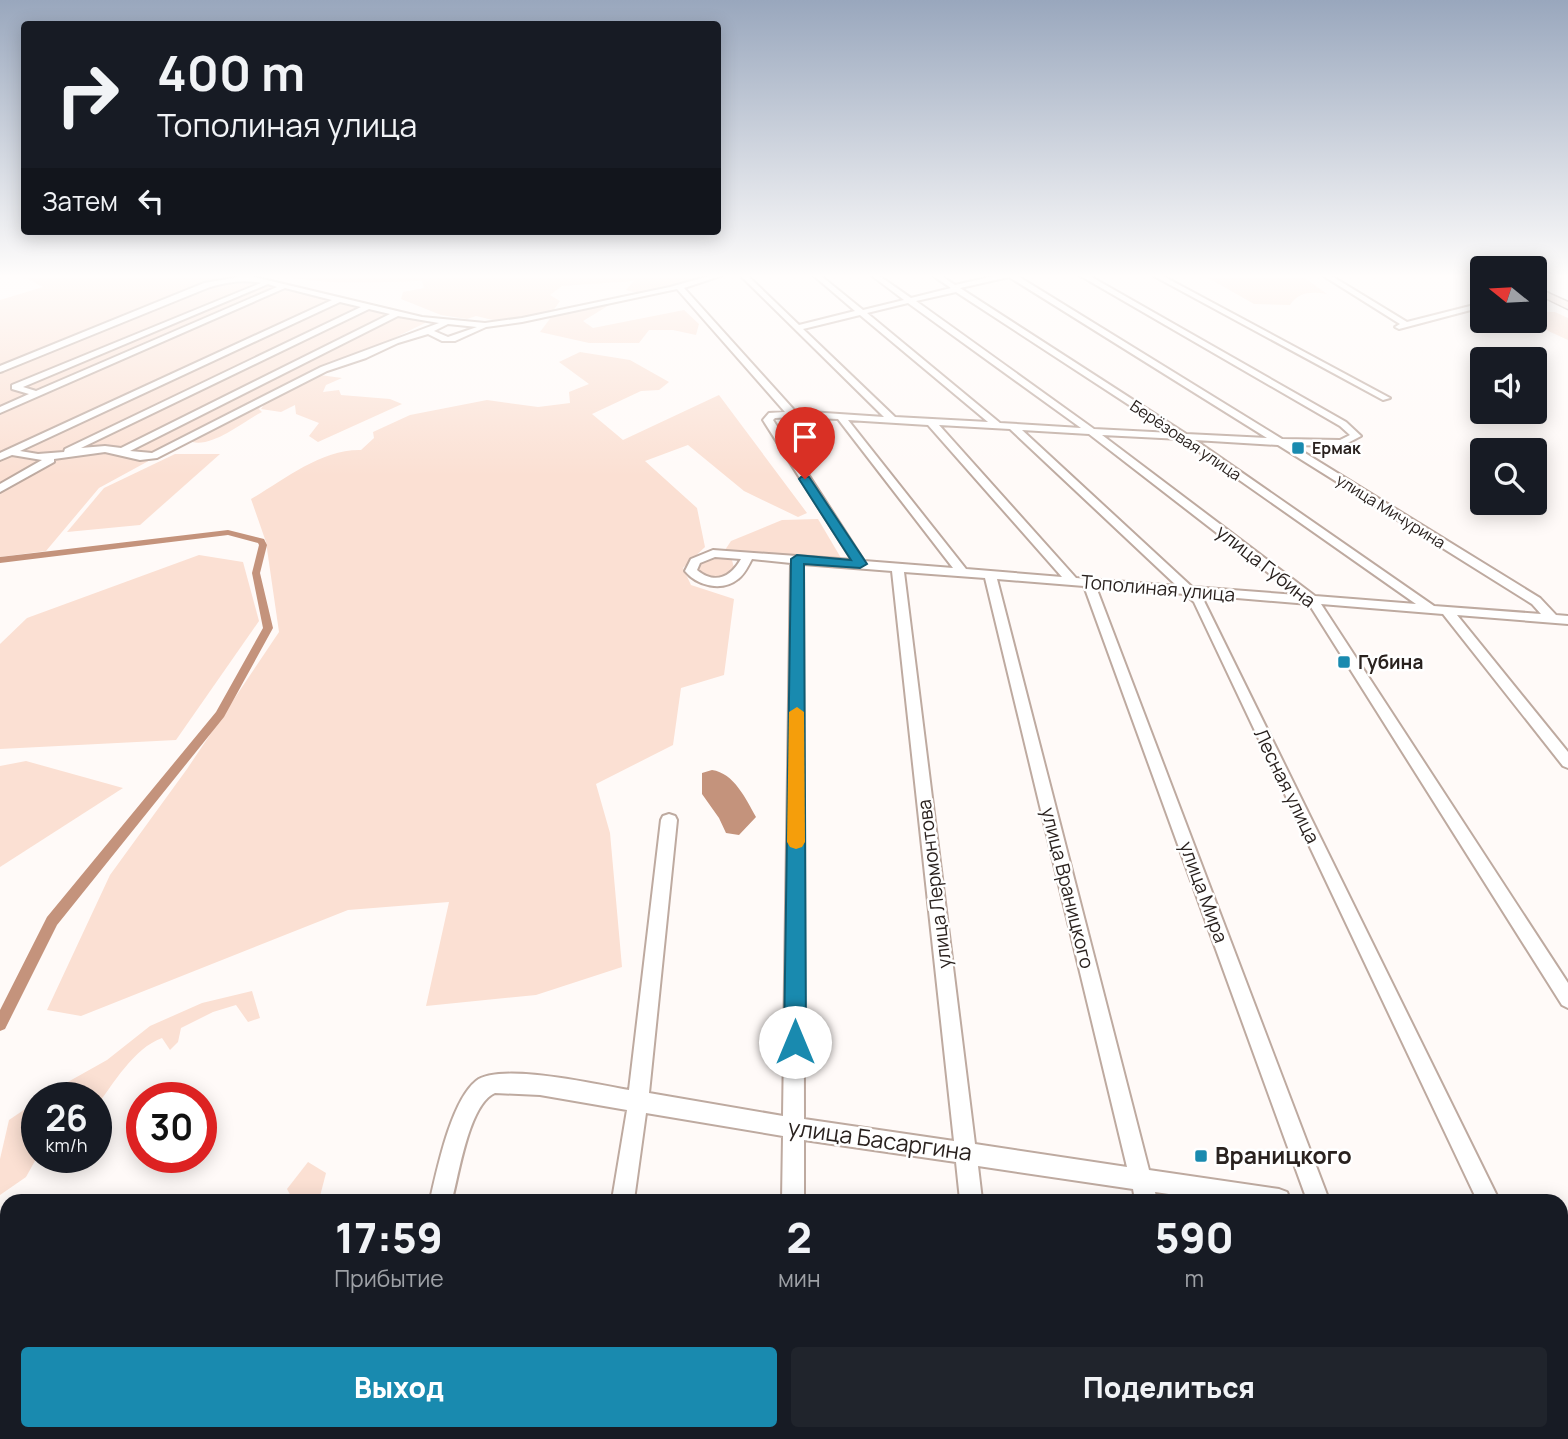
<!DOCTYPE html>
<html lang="ru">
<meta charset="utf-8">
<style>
body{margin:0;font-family:Manrope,sans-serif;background:#20242c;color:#f1f3f6;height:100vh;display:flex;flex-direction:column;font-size:26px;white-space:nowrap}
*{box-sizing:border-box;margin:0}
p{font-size:23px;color:#9ea1a6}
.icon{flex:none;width:38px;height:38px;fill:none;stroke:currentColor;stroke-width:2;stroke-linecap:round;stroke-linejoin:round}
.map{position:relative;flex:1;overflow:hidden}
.panel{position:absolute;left:0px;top:1194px;width:1568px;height:247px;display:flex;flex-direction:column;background:#171b24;border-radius:21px 21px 0 0;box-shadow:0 4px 18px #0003}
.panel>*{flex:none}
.guide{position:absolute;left:21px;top:21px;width:700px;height:214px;border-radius:7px;box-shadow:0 4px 18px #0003;background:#171b24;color:#f1f3f6;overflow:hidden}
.needle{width:46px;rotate:288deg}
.fabs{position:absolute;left:1470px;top:256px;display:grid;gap:14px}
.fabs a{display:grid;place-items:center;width:77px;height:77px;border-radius:7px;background:#171b24;box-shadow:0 4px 18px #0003;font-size:35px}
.speed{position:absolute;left:21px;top:1082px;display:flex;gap:14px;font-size:35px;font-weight:700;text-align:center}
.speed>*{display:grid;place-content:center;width:91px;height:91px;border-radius:50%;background:#171b24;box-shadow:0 4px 18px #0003;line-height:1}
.speed small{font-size:18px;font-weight:400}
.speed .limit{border:10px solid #d22;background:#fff;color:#111}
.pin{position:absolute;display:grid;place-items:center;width:60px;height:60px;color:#fff;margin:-72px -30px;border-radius:50% 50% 50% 0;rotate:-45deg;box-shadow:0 0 7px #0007}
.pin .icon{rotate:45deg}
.me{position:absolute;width:77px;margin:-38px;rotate:0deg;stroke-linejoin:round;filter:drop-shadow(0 0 5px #0008)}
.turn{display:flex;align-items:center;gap:24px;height:147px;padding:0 21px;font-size:32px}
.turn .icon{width:91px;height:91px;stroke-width:2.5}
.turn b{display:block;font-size:49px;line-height:60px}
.then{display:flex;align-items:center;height:66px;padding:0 21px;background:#0003;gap:14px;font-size:26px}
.eta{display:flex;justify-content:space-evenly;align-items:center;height:119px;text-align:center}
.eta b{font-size:42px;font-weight:800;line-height:49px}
.cta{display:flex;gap:14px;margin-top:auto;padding:14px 21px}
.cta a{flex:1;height:80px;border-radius:7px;background:#198aaf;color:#fff;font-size:28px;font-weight:800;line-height:80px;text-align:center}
.cta a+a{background:#20242c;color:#f1f3f6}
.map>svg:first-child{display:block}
.green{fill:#fbe0d3}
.water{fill:#c4937c}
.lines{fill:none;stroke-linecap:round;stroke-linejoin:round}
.canal{fill:#c4937c;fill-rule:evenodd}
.minor-casing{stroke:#beaaa0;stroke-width:4}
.major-casing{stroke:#a8938a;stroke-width:3}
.minor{fill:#fff;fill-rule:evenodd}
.major{fill:#f4e3db;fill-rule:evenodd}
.route{fill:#198aaf;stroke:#105a72;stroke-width:2}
.slow{fill:#f59e0b}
.poi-dot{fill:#198aaf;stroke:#fff;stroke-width:2.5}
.labels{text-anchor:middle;stroke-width:5;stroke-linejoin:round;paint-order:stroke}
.far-street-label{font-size:16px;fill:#2a221f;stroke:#fff}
.far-poi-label{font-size:16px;font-weight:bold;fill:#2a221f;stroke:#fff;text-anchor:start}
.street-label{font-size:19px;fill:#2a221f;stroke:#fff}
.poi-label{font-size:19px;font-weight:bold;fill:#2a221f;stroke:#fff;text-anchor:start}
.near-street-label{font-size:23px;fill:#2a221f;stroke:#fff}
.near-poi-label{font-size:23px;font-weight:bold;fill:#2a221f;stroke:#fff;text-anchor:start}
</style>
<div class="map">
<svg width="1568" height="1439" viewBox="0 0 1568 1439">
<rect width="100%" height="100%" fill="#fffaf8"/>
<g class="green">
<path d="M20,275H228L427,322L273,397L320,375L342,378L326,385L323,392L339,390L341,395L390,399L402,404L318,442L309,436L319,423L296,414L295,405L281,412L261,409L267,400L259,409L262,412C242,422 208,452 187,440L99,488L46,551L0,557V300L43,287Z"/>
<path d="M279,275H699L707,277L637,293L626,290L634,281L562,286L550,295L560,301L553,311L501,322L476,316L467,319L441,315L401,299L403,292L424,288L422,281C375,282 325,286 279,275Z"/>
<path d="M1203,275H1316L1305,278L1327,294C1311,292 1300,291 1290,305L1254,304Z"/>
<polygon points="611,304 583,321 593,328 684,310 699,324 696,335 673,330 649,330 639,343 589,343 540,332 552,316"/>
<polygon points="1535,312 1555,312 1568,318 1568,340 1524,320 1535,320"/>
<path d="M580,352L630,360L669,382L659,390L641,391L592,414L623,440L719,395L807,513L798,517L744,491L688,445L645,461L697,508L705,547L683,568L691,585L734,599L724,675L681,688L673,745L596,784L610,833L622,967L536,995L426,1006L449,902L348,910L81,1016L47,1010L110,875L187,769L279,632L266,542L251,499C284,480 321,449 361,450L374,438L373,432L410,415L487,400L538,407L570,403L569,392L589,384L559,362Z"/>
<polygon points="175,454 220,454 140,525 67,532 104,488"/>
<polygon points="818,519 841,558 725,550 731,541 782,520"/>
<polygon points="199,555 243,562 259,621 176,740 0,749 0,644 27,618"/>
<path d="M715,557L732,560L734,568C724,578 713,579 701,573L699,568L704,559Z"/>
<polygon points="26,761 123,788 0,867 0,766"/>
<path d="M252,991L260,1018L248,1022L236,1005L213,1012L181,1028L178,1042L170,1050L162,1038C134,1048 113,1084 96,1107V1097H41L107,1060L150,1026L202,1003Z"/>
<polygon points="37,1101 37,1157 41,1157 36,1159 26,1177 0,1195 0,1159 9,1120"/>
<polygon points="308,1162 326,1173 319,1200 293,1200 287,1189"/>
<polygon points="7,1231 7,1433 158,1433 154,1439 0,1439 0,1232"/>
</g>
<path class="water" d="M712,770C734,773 746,799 756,817L739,835L726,833L719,818L702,794V773Z"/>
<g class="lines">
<polygon class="canal" points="228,530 264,539 267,545 260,573 273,628 224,717 57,925 5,1029 0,1031 0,1010 47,917 216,712 263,628 252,573 259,545 258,543 228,535 0,563 0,557"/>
<defs>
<g id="minor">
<path d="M235,275H246L422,317L485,323L522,318L670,287L713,275H723L684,288L795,411L884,417L740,275H747L799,325L855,311L813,275H820L863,310L904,300L871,275H878L911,298L951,288L932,275H940L955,285L999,275H1016L1282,439L1340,440L1350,435L1340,426L1079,275H1088L1346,422L1361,436L1342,446L1292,445L1540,598L1556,615L1568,616V624L1457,615L1568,752V768L1563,766L1443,614L1321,604L1568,983V1008L1562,1005L1309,604L1201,595L1499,1200H1477L1194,602L1185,594L1096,587L1329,1200H1307L1084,586L997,579L1149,1170L1279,1189L1287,1192L1290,1200H1210L1155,1192L1157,1200H1135L1133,1189L978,1166L982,1200H960L956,1162L804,1140V1200H782L783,1136L646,1113L634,1200H612L627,1110L540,1095L495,1093C469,1104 459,1174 452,1200H430C437,1170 451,1101 476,1081C500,1062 598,1085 629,1090L661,820L663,816L669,814L675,816L677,820L649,1093L783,1116L791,563L752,559C748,566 745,574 738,579C722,592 697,586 685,571L691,559L713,550L852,560L763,420L769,413L785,412L677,289L522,322L486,327L455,341H442L428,334L398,343L366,358L327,371L157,458L140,460L105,452L54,459V462L0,492V484L42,460L12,455L0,460V453L332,300L285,288L0,413V407L29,394L12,389V385L261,283C244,279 226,282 210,287L3,371L0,372V366L204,283L239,277ZM1009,277L1267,438L1186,434L960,288ZM268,284L277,287L36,391L23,387ZM956,292L1172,433L1094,429L916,301ZM340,302L361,307L65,449L64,452L38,454L20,451ZM908,303L1081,428L1000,423L867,313ZM369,309L390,314L121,448L105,446L81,448ZM860,315L988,422L895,417L803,329ZM398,316L439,323L321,367L152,453L130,451ZM448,324L477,327L448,337L434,331ZM792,417L838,419L953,568L864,561L773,420L775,418ZM848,420L928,425L1062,577L966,569ZM939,425L1010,429L1177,586L1076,578ZM1022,430L1089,434L1297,595L1192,587ZM1102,435L1181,439L1416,604L1315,596ZM1195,440L1278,445L1532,604L1541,614L1434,606ZM715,557L741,559C731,577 715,585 697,570L700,563ZM803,564L892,571L954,1141L804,1119ZM904,572L985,578L1127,1167L975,1144Z"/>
<polygon points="1152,275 1161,275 1390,398 1383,400"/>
<polygon points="1322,275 1330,275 1407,322 1482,303 1482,307 1399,329 1395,327 1400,324"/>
<polygon points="1545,293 1548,293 1548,297 1535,299 1535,295"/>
<polygon points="1561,1234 1568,1235 1568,1257 1561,1256"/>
<polygon points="1561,1335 1568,1338 1568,1372 1561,1369"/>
<polygon points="365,1433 391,1433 390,1439 364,1439"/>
<polygon points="576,1433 602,1433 601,1439 575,1439"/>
<polygon points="778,1433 804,1433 803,1439 777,1439"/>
<polygon points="984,1433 1010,1433 1011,1439 985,1439"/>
<polygon points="1186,1433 1212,1433 1213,1439 1187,1439"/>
<polygon points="1391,1433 1416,1433 1418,1439 1392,1439"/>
</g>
<polygon id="major" points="1535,287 1568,302 1568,309 1535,293"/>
</defs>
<use href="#minor" class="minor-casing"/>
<use href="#major" class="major-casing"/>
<use href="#minor" class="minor"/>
<use href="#major" class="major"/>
</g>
<linearGradient id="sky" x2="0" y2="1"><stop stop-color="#99a7bd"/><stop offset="0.58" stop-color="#fffdfc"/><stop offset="1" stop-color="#fffdfc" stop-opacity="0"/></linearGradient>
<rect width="1568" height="476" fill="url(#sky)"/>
<polygon class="route" points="801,477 809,477 867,564 860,568 804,564 806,1042 803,1049 795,1053 787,1049 784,1042 791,559 797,555 851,560 799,479"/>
<polygon class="slow" points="797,707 804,712 805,842 802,847 796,849 790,847 787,842 789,712"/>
<g class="poi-dot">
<rect x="1291" y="441" width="14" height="14" rx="3.5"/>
<rect x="1337" y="655" width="14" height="14" rx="3.5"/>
<rect x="1194" y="1149" width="14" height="14" rx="3.5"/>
</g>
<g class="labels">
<g class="far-street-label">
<text transform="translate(1186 440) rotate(34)" y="6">Берёзовая улица</text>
<text transform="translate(1391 511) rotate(32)" y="6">улица Мичурина</text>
</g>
<g class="far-poi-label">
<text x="1312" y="454">Ермак</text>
</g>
<g class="street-label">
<text transform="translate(1266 566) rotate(38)" y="7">улица Губина</text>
<text transform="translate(1158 588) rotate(5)" y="7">Тополиная улица</text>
<text transform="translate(1287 786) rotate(64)" y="7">Лесная улица</text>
<text transform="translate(934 884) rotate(-97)" y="7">улица Лермонтова</text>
<text transform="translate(1068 888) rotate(76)" y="7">улица Враницкого</text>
<text transform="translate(1204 892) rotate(70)" y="7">улица Мира</text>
</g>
<g class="poi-label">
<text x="1358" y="669">Губина</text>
</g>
<g class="near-street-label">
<text transform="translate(880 1140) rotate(8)" y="8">улица Басаргина</text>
</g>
<g class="near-poi-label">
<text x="1215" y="1164">Враницкого</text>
</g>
</g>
</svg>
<div class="fabs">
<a><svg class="needle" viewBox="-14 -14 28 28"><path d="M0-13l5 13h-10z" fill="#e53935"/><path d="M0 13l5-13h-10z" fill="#9ea1a6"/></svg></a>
<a><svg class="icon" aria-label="sound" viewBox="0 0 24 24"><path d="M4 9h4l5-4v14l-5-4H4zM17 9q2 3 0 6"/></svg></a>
<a><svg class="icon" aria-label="search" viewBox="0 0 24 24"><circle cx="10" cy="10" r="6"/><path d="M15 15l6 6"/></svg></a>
</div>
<div class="speed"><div>26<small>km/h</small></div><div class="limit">30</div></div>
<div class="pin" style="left:805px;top:479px;background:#d93025"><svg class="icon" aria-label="arrive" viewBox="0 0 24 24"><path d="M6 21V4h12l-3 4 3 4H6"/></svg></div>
<svg class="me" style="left:795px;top:1042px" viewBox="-20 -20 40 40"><circle r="19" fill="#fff"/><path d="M0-13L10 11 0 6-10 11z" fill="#198aaf"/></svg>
<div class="guide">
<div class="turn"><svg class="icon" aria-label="right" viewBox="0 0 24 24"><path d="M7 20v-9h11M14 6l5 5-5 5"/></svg><div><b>400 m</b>Тополиная улица</div></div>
<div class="then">Затем<svg class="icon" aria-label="left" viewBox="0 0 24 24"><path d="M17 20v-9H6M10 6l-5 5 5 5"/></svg></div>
</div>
<section class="panel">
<div class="eta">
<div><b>17:59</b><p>Прибытие</p></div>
<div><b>2</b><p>мин</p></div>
<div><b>590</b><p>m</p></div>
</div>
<div class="cta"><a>Выход</a><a>Поделиться</a></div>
</section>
</div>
